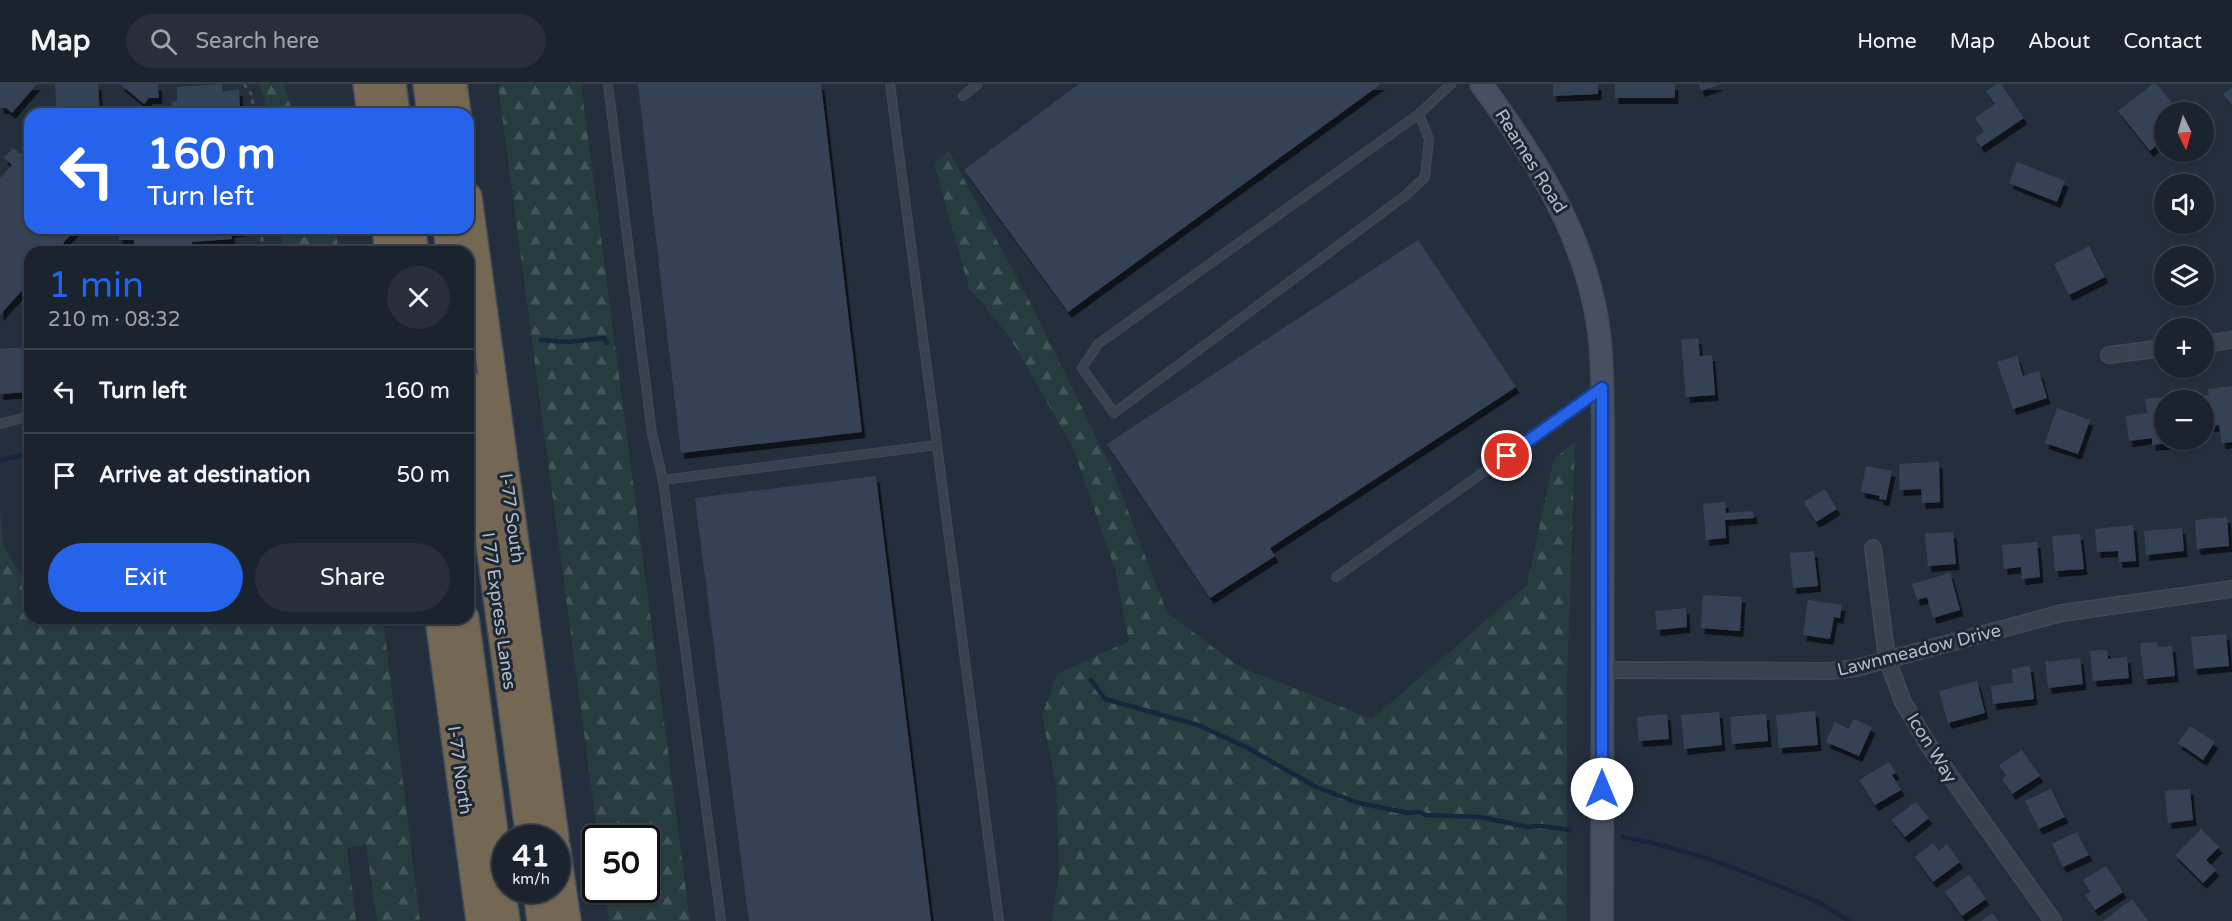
<!DOCTYPE html>
<meta charset="utf-8">
<style>
body{margin:0;font-family:"Varela Round",sans-serif;background:#282f3a;color:#f1f3f6;height:100vh;display:flex;flex-direction:column;font-size:22px;white-space:nowrap}
*{box-sizing:border-box;margin:0}
p{font-size:20px;color:#a0a4aa}
.icon{flex:none;width:33px;height:33px;fill:none;stroke:currentColor;stroke-width:2;stroke-linecap:round;stroke-linejoin:round}
.map{position:relative;flex:1;overflow:hidden}
.side{position:absolute;left:24px;top:162px;width:450px;height:378px;display:flex;flex-direction:column;background:#1b232e;border-radius:18px;box-shadow:0 2px 4px #0004,0 0 0 2px #39404a}
.side>*{flex:none}
.top-card{position:absolute;left:24px;top:24px;width:450px;height:126px;border-radius:18px;box-shadow:0 2px 4px #0004,0 0 0 2px #39404a;background:#2563eb;color:#fff;overflow:hidden}
.needle{width:39px;rotate:175deg}
.controls{position:absolute;left:2154px;top:18px;display:grid;gap:12px}
.controls a{display:grid;place-items:center;width:60px;height:60px;border-radius:50%;background:#1b232e;box-shadow:0 2px 4px #0004,0 0 0 2px #39404a;font-size:30px}
.speed{position:absolute;left:492px;top:741px;display:flex;gap:12px;font-size:30px;font-weight:700;text-align:center}
.speed>*{display:grid;place-content:center;width:78px;height:78px;border-radius:50%;background:#1b232e;box-shadow:0 2px 4px #0004,0 0 0 2px #39404a;line-height:1}
.speed small{font-size:15px;font-weight:400}
.speed .limit{border:3px solid #111;border-radius:9px;background:#fff;color:#111}
.pin{position:absolute;display:grid;place-items:center;width:51px;height:51px;color:#fff;margin:-26px;border:3px solid #fff;border-radius:50%;box-shadow:0 2px 6px #0007}
.me{position:absolute;width:66px;margin:-33px;rotate:0deg;stroke-linejoin:round;filter:drop-shadow(0 0 4px #0008)}
.turn{display:flex;align-items:center;gap:21px;height:126px;padding:0 24px;font-size:27px}
.turn .icon{width:78px;height:78px;stroke-width:2.5}
.turn b{display:block;font-size:42px;line-height:51px}
.round{display:grid;place-items:center;flex:none;width:63px;height:63px;border-radius:32px;background:#282f3a}
.headline{display:flex;align-items:center;justify-content:space-between;height:102px;padding:0 24px}
h1{font-size:36px;font-weight:600;line-height:45px;color:#2563eb}
.primary-button{display:flex;gap:12px;margin-top:auto;padding:12px 24px}
.primary-button a{flex:1;height:69px;border-radius:36px;background:#2563eb;color:#fff;font-size:24px;font-weight:600;line-height:69px;text-align:center}
.primary-button a+a{background:#282f3a;color:#f1f3f6}
ul{padding:0;list-style:none}
li{display:flex;align-items:center;gap:18px;height:84px;padding:0 24px;border-top:2px solid #39404a}
li div{flex:1}
li b{display:block;font-size:22px}
li em{font-style:normal}
header{display:flex;align-items:center;gap:36px;box-sizing:border-box;height:84px;padding:0 30px;background:#1b232e;border-bottom:2px solid #39404a}
header strong{font-size:28px}
nav{display:flex;gap:33px;margin-inline-start:auto;font-size:21px}
.search{width:420px;height:54px;background:#282f3a;display:flex;align-items:center;gap:15px;box-sizing:border-box;padding:0 21px;border-radius:33px;color:#a0a4aa;font-size:22px}
.map>svg:first-child{display:block}
.forest{fill:url(#forest-firs)}
.lines{fill:none;stroke-linecap:round;stroke-linejoin:round}
.stream{stroke:#17263c;stroke-width:4.5}
.building{fill:#364354;filter:url(#shadow)}
.lane-casing{stroke:#414a57;stroke-width:10}
.street-casing{stroke:#414a57;stroke-width:18}
.secondary-casing{stroke:#414a57;stroke-width:24}
.highway-casing{stroke:#434c59;stroke-width:30}
.path{stroke:#3f5557;stroke-width:3;stroke-dasharray:4.5 4.5;stroke-linecap:butt}
.lane{stroke:#38414e;stroke-width:8}
.street{stroke:#38414e;stroke-width:15}
.secondary{stroke:#465061;stroke-width:21}
.highway{stroke:#746855;stroke-width:27}
.route-casing{stroke:#184099;stroke-width:15}
.route{stroke:#2563eb;stroke-width:10}
.labels{text-anchor:middle;stroke-width:6;stroke-linejoin:round;paint-order:stroke}
.street-label{font-size:18px;fill:#b4bcc9;stroke:#1d2633}
</style>
<header>
<strong>Map</strong>
<div class="search"><svg class="icon" aria-label="search" viewBox="0 0 24 24"><circle cx="10" cy="10" r="6"/><path d="M15 15l6 6"/></svg>Search here</div>
<nav><a>Home</a><a>Map</a><a>About</a><a>Contact</a></nav>
</header>
<div class="map">
<svg width="2232" height="837" viewBox="0 0 2232 837">
<defs>
<pattern id="forest-firs" width="22" height="20" patternUnits="userSpaceOnUse" patternTransform="scale(1.5)"><rect width="22" height="20" fill="#263c3f"/><path d="M5 1l3.5 6h-7zM16 11l3.5 6h-7z" fill="#435659"/></pattern>
<filter id="shadow"><feDropShadow dx="3.5" dy="6" stdDeviation="0" flood-color="#0009"/></filter>
</defs>
<rect width="100%" height="100%" fill="#242f3e"/>
<g class="forest">
<polygon points="260,0 284,0 293,30 268,30"/>
<polygon points="498,0 581,0 690,837 609,837 605,806 646,806 646,754 598,754"/>
<polygon points="949,67 1034,226 1113,388 1167,529 1240,583 1372,635 1527,501 1554,375 1575,358 1567,599 1567,837 1052,837 1059,790 1056,699 1042,632 1057,590 1129,557 1115,485 1073,364 1010,253 969,204 934,80"/>
<polygon points="280,144 335,144 339,168 283,168"/>
<polygon points="0,425 3,461 20,490 30,490 30,534 383,534 420,837 377,837 366,761 347,764 356,837 0,837"/>
</g>
<g class="lines">
<g class="stream">
<polyline points="541,256 568,258 604,254 607,259"/>
<polyline points="0,376 30,370"/>
<polyline points="1091,596 1105,615 1198,641 1248,664 1316,703 1359,719 1408,729 1420,728 1426,731 1480,733 1528,743 1540,742 1570,746"/>
<path d="M1623,753C1676,762 1724,779 1774,800C1800,810 1826,820 1849,837"/>
</g>
</g>
<g class="building">
<polygon points="0,0 37,0 12,29 6,24 0,24"/>
<polygon points="55,0 98,0 100,30 57,30"/>
<polygon points="120,0 158,0 159,14 149,14 144,20"/>
<polygon points="222,0 223,7 239,6 240,23 223,24 223,30 172,30 172,18 177,17 177,3"/>
<polygon points="638,0 821,0 862,348 681,369"/>
<polygon points="1079,0 1381,0 1068,228 964,86"/>
<polygon points="1553,0 1598,0 1598,10 1553,12"/>
<rect x="1615" y="0" width="60" height="14"/>
<polygon points="1699,0 1721,0 1701,7"/>
<polygon points="1997,0 2001,0 2024,34 1981,63 1975,54 1984,48 1975,34 1995,20 1986,7"/>
<polygon points="2153,0 2157,0 2178,27 2164,28 2164,38 2159,42 2164,50 2164,55 2150,67 2118,27"/>
<polygon points="2232,4 2232,22 2223,10"/>
<polygon points="30,60 30,144 77,144 63,159 74,168 30,168 30,206 26,202 0,231 0,94 12,81 4,74 13,64 21,70"/>
<polygon points="2017,78 2065,97 2057,118 2009,99"/>
<polygon points="118,144 246,144 247,146 231,148 232,155 192,158 192,164 180,164 180,160 134,164 134,156 119,156"/>
<polygon points="1418,156 1516,303 1270,464 1275,472 1210,514 1107,360"/>
<polygon points="2089,162 2105,193 2069,211 2054,180"/>
<polygon points="1698,254 1700,272 1712,271 1715,311 1686,313 1681,256"/>
<polygon points="30,263 30,308 0,310 0,265"/>
<polygon points="2017,272 2023,292 2039,287 2047,314 2013,325 1997,278"/>
<polygon points="2232,302 2232,358 2222,359 2219,341 2204,343 2204,316 2178,315 2209,311 2208,305"/>
<polygon points="2165,313 2164,356 2170,356 2170,359 2152,361 2152,354 2129,357 2126,332 2147,329 2145,315"/>
<polygon points="2057,324 2090,336 2078,370 2045,359"/>
<polygon points="1939,378 1940,418 1922,419 1921,405 1900,406 1899,380"/>
<polygon points="1866,382 1892,387 1886,416 1879,415 1880,412 1861,408"/>
<polygon points="876,392 931,837 749,837 695,414"/>
<polygon points="1825,405 1837,425 1816,438 1804,418"/>
<polygon points="1725,418 1726,429 1753,427 1754,434 1725,436 1726,454 1706,456 1703,420"/>
<polygon points="2227,433 2229,462 2197,465 2195,436"/>
<polygon points="2133,441 2136,477 2119,478 2118,467 2097,468 2095,445"/>
<polygon points="2182,444 2184,467 2146,471 2144,447"/>
<polygon points="1953,448 1956,480 1928,482 1925,450"/>
<polygon points="2080,450 2084,485 2055,487 2052,452"/>
<polygon points="2037,458 2040,493 2022,495 2021,483 2004,485 2002,461"/>
<polygon points="1814,467 1818,502 1793,504 1790,469"/>
<polygon points="1950,489 1960,526 1933,534 1927,513 1917,516 1912,500"/>
<polygon points="1703,511 1742,513 1740,547 1701,544"/>
<polygon points="1808,516 1842,521 1840,534 1834,533 1830,555 1803,551"/>
<polygon points="1686,524 1687,543 1657,546 1655,527"/>
<polygon points="2226,550 2229,582 2194,585 2191,553"/>
<polygon points="2157,558 2158,563 2172,562 2175,592 2144,595 2140,559"/>
<polygon points="2107,566 2108,575 2127,573 2129,594 2093,597 2090,567"/>
<polygon points="2080,574 2083,600 2048,604 2045,578"/>
<polygon points="2030,582 2034,615 1993,620 1991,602 2013,599 2012,585"/>
<polygon points="1977,597 1985,629 1948,639 1939,607"/>
<polygon points="1815,627 1818,661 1779,664 1776,631"/>
<polygon points="1719,628 1722,661 1684,665 1681,631"/>
<polygon points="1667,630 1669,655 1639,657 1637,633"/>
<polygon points="1766,630 1768,657 1732,660 1730,633"/>
<polygon points="1854,635 1872,643 1859,672 1826,658 1835,638 1849,645"/>
<polygon points="2190,642 2215,658 2203,676 2178,659"/>
<polygon points="2022,666 2040,692 2012,710 2002,695 2006,692 1999,681"/>
<polygon points="1889,678 1896,689 1892,691 1901,706 1875,721 1859,696"/>
<polygon points="2051,705 2065,733 2039,745 2025,717"/>
<polygon points="2190,705 2193,736 2168,739 2165,707"/>
<polygon points="1916,718 1929,734 1905,753 1891,736"/>
<polygon points="2201,745 2219,763 2206,776 2216,786 2203,799 2175,771"/>
<polygon points="2077,748 2089,771 2063,783 2052,760"/>
<polygon points="1933,759 1939,767 1947,760 1960,778 1933,798 1915,773"/>
<polygon points="2106,782 2123,808 2095,826 2085,811 2090,808 2083,796"/>
<polygon points="1969,791 1986,815 1962,832 1945,808"/>
<polygon points="2132,815 2148,837 2103,837"/>
<polygon points="1993,829 1998,837 1981,837"/>
</g>
<g class="lines">
<defs>
<g id="lane">
<polyline points="608,0 652,350 663,396 721,837"/>
<polyline points="890,0 937,361"/>
<polyline points="963,12 978,0"/>
<polyline points="1419,30 1429,55 1425,93 1406,111 1114,329 1082,284 1098,260 1419,30 1451,0"/>
<polyline points="0,340 30,332"/>
<polyline points="663,396 937,361 999,837"/>
<polyline points="1336,493 1598,307"/>
</g>
<g id="street">
<polyline points="2204,260 2232,256"/>
<polyline points="2109,271 2164,264"/>
<polyline points="1873,464 1887,575 1903,618 1929,662 2053,837"/>
<polyline points="1602,586 1829,587 1856,584 2062,529 2232,505"/>
</g>
<path id="secondary" d="M1481,0C1535,73 1584,149 1598,241C1603,273 1602,306 1603,338L1602,837"/>
<g id="highway">
<polyline points="367,0 371,30"/>
<polyline points="392,0 396,30"/>
<polyline points="427,0 431,30"/>
<polyline points="453,0 457,30"/>
<polyline points="468,113 555,754"/>
<polyline points="386,144 389,168"/>
<polyline points="411,144 415,168"/>
<polyline points="447,144 450,168"/>
<polyline points="468,300 530,754"/>
<polyline points="439,534 480,837"/>
<polyline points="465,534 506,837"/>
<polyline points="556,762 567,837"/>
<polyline points="537,806 541,837"/>
</g>
</defs>
<use href="#lane" class="lane-casing"/>
<use href="#street" class="street-casing"/>
<use href="#secondary" class="secondary-casing"/>
<use href="#highway" class="highway-casing"/>
<g class="path">
<polyline points="244,0 252,11 254,30"/>
<polyline points="261,144 263,168"/>
</g>
<use href="#lane" class="lane"/>
<use href="#street" class="street"/>
<use href="#secondary" class="secondary"/>
<use href="#highway" class="highway"/>
</g>
<g class="lines">
<defs>
<polyline id="route" points="1507,372 1602,304 1602,705"/>
</defs>
<use href="#route" class="route-casing"/>
<use href="#route" class="route"/>
</g>
<g class="labels">
<g class="street-label">
<text transform="translate(1531 77) rotate(58)" y="6">Reames Road</text>
<text transform="translate(512 434) rotate(82)" y="6">I-77 South</text>
<text transform="translate(499 527) rotate(82)" y="6">I 77 Express Lanes</text>
<text transform="translate(1919 566) rotate(-14)" y="6">Lawnmeadow Drive</text>
<text transform="translate(1932 664) rotate(58)" y="6">Icon Way</text>
<text transform="translate(460 686) rotate(82)" y="6">I-77 North</text>
</g>
</g>
</svg>
<div class="controls">
<a><svg class="needle" viewBox="-14 -14 28 28"><path d="M0-13l5 13h-10z" fill="#e53935"/><path d="M0 13l5-13h-10z" fill="#a0a4aa"/></svg></a>
<a><svg class="icon" aria-label="sound" viewBox="0 0 24 24"><path d="M4 9h4l5-4v14l-5-4H4zM17 9q2 3 0 6"/></svg></a>
<a><svg class="icon" aria-label="layers" viewBox="0 0 24 24"><path d="M12 4l9 5-9 5-9-5zM3 14l9 5 9-5"/></svg></a>
<a>+</a>
<a>−</a>
</div>
<div class="speed"><div>41<small>km/h</small></div><div class="limit">50</div></div>
<div class="pin" style="left:1507px;top:372px;background:#d93025"><svg class="icon" aria-label="arrive" viewBox="0 0 24 24"><path d="M6 21V4h12l-3 4 3 4H6"/></svg></div>
<svg class="me" style="left:1602px;top:705px" viewBox="-20 -20 40 40"><circle r="19" fill="#fff"/><path d="M0-13L10 11 0 6-10 11z" fill="#2563eb"/></svg>
<div class="top-card">
<div class="turn"><svg class="icon" aria-label="left" viewBox="0 0 24 24"><path d="M17 20v-9H6M10 6l-5 5 5 5"/></svg><div><b>160 m</b>Turn left</div></div>
</div>
<section class="side">
<div class="headline"><div><h1>1 min</h1><p>210 m · 08:32</p></div><a class="round"><svg class="icon" aria-label="close" viewBox="0 0 24 24"><path d="M6 6l12 12M18 6L6 18"/></svg></a></div>
<ul>
<li><svg class="icon" aria-label="left" viewBox="0 0 24 24"><path d="M17 20v-9H6M10 6l-5 5 5 5"/></svg><div><b>Turn left</b></div><em>160 m</em></li>
<li><svg class="icon" aria-label="arrive" viewBox="0 0 24 24"><path d="M6 21V4h12l-3 4 3 4H6"/></svg><div><b>Arrive at destination</b></div><em>50 m</em></li>
</ul>
<div class="primary-button"><a>Exit</a><a>Share</a></div>
</section>
</div>
